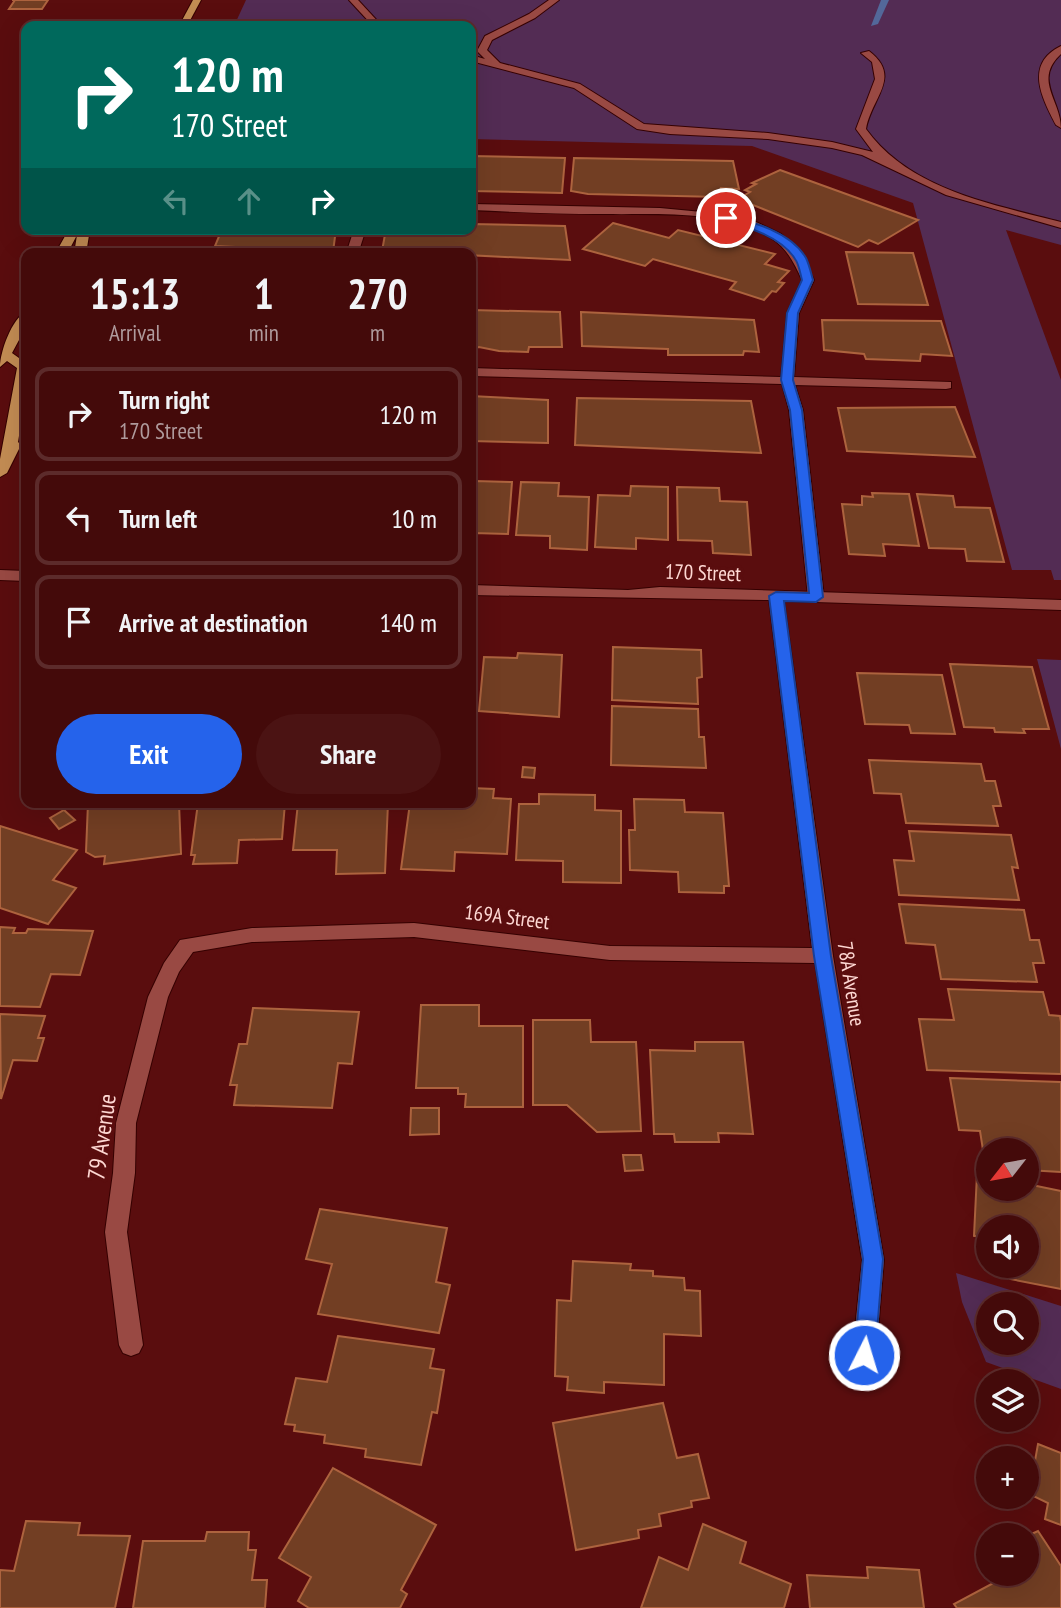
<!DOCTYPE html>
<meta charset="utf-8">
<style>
body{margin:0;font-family:"PT Sans Narrow",sans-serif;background:#4b1313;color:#f1f3f6;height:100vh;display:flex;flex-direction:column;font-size:26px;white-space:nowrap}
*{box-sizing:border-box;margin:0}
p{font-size:23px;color:#af9a9c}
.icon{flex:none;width:38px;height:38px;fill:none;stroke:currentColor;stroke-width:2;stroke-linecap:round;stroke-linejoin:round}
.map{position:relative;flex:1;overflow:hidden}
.drawer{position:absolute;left:21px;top:248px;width:455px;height:560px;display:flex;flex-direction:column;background:#440a0a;border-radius:14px;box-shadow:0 7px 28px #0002,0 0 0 2px #5c2b2b}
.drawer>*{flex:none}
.guide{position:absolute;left:21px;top:21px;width:455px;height:214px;border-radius:14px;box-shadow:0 7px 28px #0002,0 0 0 2px #5c2b2b;background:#00695c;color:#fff;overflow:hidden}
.needle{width:46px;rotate:239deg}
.fabs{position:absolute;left:976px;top:1138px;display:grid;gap:14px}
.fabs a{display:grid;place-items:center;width:63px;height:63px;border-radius:50%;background:#440a0a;box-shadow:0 7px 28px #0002,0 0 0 2px #5c2b2b;font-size:35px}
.pin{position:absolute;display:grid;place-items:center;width:60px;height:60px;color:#fff;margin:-30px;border:4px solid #fff;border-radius:50%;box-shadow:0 2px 7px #0007}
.me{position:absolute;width:77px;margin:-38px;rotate:5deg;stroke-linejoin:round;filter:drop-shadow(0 0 5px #0008)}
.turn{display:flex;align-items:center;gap:24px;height:147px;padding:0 35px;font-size:32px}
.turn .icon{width:91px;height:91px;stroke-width:2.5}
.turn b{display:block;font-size:49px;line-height:60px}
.lanes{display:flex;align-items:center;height:66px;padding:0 35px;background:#0003;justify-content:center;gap:35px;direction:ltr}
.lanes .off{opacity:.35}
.eta{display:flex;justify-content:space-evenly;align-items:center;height:119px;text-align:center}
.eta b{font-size:42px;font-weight:700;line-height:49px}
.primary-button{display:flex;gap:14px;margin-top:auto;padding:14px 35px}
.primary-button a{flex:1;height:80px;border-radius:42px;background:#2563eb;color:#fff;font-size:28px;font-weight:700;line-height:80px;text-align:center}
.primary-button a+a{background:#4b1313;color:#f1f3f6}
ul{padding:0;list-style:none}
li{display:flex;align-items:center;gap:21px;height:94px;margin:0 14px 10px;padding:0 21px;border:4px solid #5c2b2b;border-radius:14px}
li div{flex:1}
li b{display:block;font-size:26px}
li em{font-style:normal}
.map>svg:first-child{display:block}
.green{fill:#532c54;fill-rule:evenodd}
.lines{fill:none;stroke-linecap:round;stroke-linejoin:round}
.stream{fill:#53689a;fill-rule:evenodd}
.building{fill:#723e23;stroke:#ad633e;stroke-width:2}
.lane-casing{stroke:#350001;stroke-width:2}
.street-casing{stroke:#350001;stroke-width:2}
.primary-casing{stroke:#350001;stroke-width:2}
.lane{fill:#994943;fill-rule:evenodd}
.street{fill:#994943;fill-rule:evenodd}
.primary{fill:#c38c53;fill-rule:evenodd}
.route{fill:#2563eb;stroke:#184099;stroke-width:2}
.labels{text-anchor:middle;stroke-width:7;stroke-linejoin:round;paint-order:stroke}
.street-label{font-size:21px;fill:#fed8d3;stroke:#5a0d0e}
.near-street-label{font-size:24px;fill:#fed8d3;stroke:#5a0d0e}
</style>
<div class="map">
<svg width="1061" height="1608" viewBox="0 0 1061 1608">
<rect width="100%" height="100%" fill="#5a0d0e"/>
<g class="green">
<polygon points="246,0 1061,0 1061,245 1006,230 1061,380 1061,580 1054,580 1051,570 1012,570 913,203 752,146 471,139 471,26 234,26"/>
<polygon points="1037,659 1061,660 1061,749"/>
<path d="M956,1273L1061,1306V1389L986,1362L962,1302ZM989,1304H1027V1342H989Z"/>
</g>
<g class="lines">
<polygon class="stream" points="881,0 889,0 878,24 871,26"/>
</g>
<g class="building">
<polygon points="12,0 48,0 42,9 9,9 15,0"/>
<polygon points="471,156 565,158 562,193 471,191"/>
<polygon points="574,158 733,161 739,189 721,188 720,197 588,194 571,191"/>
<polygon points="780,170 918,220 878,244 869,240 858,247 738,199 750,192 745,190 756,184 752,183"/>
<polygon points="613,223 669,238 678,230 775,254 765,264 789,271 778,282 784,283 776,292 772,291 764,300 730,289 736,282 653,259 645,266 583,249"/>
<polygon points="471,224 565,226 570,260 382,251 386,229 471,229"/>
<polygon points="222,229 336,229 333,252 215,246"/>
<polygon points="846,252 913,253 928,305 858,304"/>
<polygon points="471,310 560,312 562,347 529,347 528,352 499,351 479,347 471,349"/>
<polygon points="581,312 754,320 759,352 744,351 743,355 668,355 668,349 582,346"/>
<polygon points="822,320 941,321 952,356 921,354 920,361 866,359 864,354 824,350"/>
<polygon points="471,396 548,400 548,443 471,441"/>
<polygon points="577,398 751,401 761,453 575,445"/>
<polygon points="955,407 975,457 847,451 838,408"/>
<polygon points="475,481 512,482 508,534 473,533 471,545 471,494 474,494"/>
<polygon points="521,482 559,483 558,496 589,497 587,550 550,548 550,536 516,535"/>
<polygon points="631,486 668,487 668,540 636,538 636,549 595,547 598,495 630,496"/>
<polygon points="677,487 719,488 720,501 747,502 751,555 713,553 712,541 678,540"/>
<polygon points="872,493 909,494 919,546 883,544 885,556 849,554 842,504 862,505 862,496 873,497"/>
<polygon points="917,494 953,496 955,507 990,508 1004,562 967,561 965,549 929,548"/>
<polygon points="613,647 701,650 702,677 697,678 698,704 612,700"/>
<polygon points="518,653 562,655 559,717 479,711 484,657 517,658"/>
<polygon points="950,664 1032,667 1049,729 1023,729 1025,733 995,732 994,728 964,727"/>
<polygon points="857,673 942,675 955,734 911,733 909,725 865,724"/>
<polygon points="612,706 698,709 699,737 704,737 706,768 611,765"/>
<polygon points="869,760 981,764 985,781 995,781 1001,806 993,806 998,826 906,823 901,794 874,793"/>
<polygon points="523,767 535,768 534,778 522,777"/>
<polygon points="471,788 494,789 493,798 511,799 507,854 455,852 454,871 401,869 410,803 471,803"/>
<polygon points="539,794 595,795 595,810 621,811 621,883 563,882 563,861 516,860 519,804 539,804"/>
<polygon points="634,799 684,800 685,812 723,813 729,886 724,886 724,893 679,892 678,872 630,870 629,830 635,830"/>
<polygon points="88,803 179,803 181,854 104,864 105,856 95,857 86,852"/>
<polygon points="198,803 285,803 282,839 239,840 237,863 193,864 195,855 191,855"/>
<polygon points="298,803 388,803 385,873 336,874 337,850 293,850"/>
<polygon points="64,810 75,820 59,829 50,818"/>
<polygon points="0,826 77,850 53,880 76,888 48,924 0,908"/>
<polygon points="909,831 1011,835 1018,868 1012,867 1019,900 899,895 894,860 914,861"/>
<polygon points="899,904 1024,910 1030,940 1039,940 1044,963 1033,963 1037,982 941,979 935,945 906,943"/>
<polygon points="0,927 15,928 13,933 26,933 28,929 93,931 80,975 51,974 40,1007 0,1006"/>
<polygon points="948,989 1043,992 1049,1015 1060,1016 1061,1022 1061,1074 927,1070 919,1019 954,1020"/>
<polygon points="421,1005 479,1005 479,1026 523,1026 523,1107 465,1107 466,1094 458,1094 458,1088 416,1088"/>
<polygon points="253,1008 359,1012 352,1064 338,1063 332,1108 234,1105 237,1085 230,1085 239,1044 247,1044"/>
<polygon points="0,1014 45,1016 38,1038 44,1038 37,1061 13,1060 1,1099"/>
<polygon points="533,1020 590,1020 591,1042 636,1042 641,1131 597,1132 567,1105 533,1105"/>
<polygon points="695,1042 743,1042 753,1134 718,1133 719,1142 675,1142 674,1134 654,1134 650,1050 695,1051"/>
<polygon points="950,1078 1061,1082 1061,1172 1027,1170 1027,1150 989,1150 989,1169 986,1169 980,1131 959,1130"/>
<polygon points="411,1108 439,1108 439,1134 410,1135"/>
<polygon points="623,1155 641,1155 643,1170 625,1171"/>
<polygon points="977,1174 989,1177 989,1188 1027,1188 1027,1184 1061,1191 1061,1289 1010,1279 1010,1265 1027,1265 1027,1227 989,1227 989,1238 974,1236"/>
<polygon points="320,1209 447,1228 436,1282 450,1285 439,1333 318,1314 332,1264 306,1259"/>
<polygon points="573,1261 631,1264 630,1270 653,1271 653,1276 684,1278 685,1290 700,1291 701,1336 664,1334 664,1385 604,1382 604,1393 567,1390 568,1377 555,1376 557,1300 571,1301"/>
<polygon points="338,1336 434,1349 430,1368 444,1370 437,1413 432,1412 421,1465 365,1457 366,1449 324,1443 325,1435 294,1431 295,1425 285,1424 296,1378 327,1382"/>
<polygon points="663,1403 677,1458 698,1454 709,1498 691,1501 692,1507 659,1514 661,1526 638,1530 639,1538 576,1550 553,1423"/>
<polygon points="1038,1444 1061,1453 1061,1525 1045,1519 1048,1503 1029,1494"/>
<polygon points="333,1468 436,1525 401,1590 407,1594 400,1608 309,1608 298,1601 311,1577 279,1558"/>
<polygon points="26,1521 80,1523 78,1535 130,1536 115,1608 0,1608 0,1570 14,1571"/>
<polygon points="703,1524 746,1542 740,1563 791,1584 784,1608 641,1608 659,1557 688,1570"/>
<polygon points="1038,1531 1061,1566 1061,1608 957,1608 954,1604 1001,1579 998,1573 1027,1573 1027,1536"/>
<polygon points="207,1532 249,1532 248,1550 256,1550 252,1580 267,1580 265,1608 133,1608 143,1541 205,1541"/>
<polygon points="867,1567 919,1570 924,1608 810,1608 807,1575 868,1578"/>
</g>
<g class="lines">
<defs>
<g id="lane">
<polygon points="349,0 358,0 382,26 373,26"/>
<path d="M549,0H559L535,18L492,40L487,50L500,63L580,84L644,124L768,133L832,142L873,152L856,129L875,79L872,62L861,53L869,51C903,77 871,98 866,129C910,190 992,204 1061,222V228L946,195L862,155L832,148L768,139L670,134L637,129L574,88L471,61V55L485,59L477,51L485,36L529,14Z"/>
<path d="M1061,46V54C1033,80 1061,100 1061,128L1056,125C1042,98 1024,64 1061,46Z"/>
<path d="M471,204L660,208L723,214L756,222L781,234L800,253L814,280L799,313L794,377L951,382V388L946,389L795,385L803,410L824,597L821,600H811L808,597L789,410L782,384L471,376V368L781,377L787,313L802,280C794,263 787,248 771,238C722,209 659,215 604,214C560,214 515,212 471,210Z"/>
<polygon points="354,229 366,229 358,254 346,254"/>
</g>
<g id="street">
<polygon points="0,570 26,571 26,581 0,580"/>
<polygon points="471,585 628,590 660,587 1061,600 1061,610 784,601 833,956 884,1260 874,1378 870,1386 862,1389 854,1386 850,1378 862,1260 815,963 610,960 414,937 252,942 193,952 179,972 168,997 136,1123 135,1173 127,1232 143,1345 139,1353 131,1356 123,1353 119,1345 105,1232 113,1173 116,1123 148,997 164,963 180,940 252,928 414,923 610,946 812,948 769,600 471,595"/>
</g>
<g id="primary">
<polygon points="193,0 201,0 187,26 179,26"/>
<polygon points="69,229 90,229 86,254 74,254 77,235 67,254 55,254"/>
<path d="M26,312V327L12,353L26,363V392L18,442L21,445L7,473L0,477V459L17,368L7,361L0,367C0,352 12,318 26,312Z"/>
</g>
</defs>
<use href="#lane" class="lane-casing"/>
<use href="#street" class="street-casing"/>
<use href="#primary" class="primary-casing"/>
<use href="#lane" class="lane"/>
<use href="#street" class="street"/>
<use href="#primary" class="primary"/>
</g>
<path class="route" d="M726,215C753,222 791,232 806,258C809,264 811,273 813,280L798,313L793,380L802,410L823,597L816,602L784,601L831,956L883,1259L875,1355L872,1362L864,1365L857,1362L854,1355L863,1259L814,956L769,596L776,592L809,593L790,410L781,380L787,313L802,280C800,273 799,264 795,259C781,236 747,227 723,220L721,218Z"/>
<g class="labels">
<g class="street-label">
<text transform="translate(703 573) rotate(2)" y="7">170 Street</text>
<text transform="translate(507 917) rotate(7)" y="7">169A Street</text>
<text transform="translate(851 984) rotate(81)" y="7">78A Avenue</text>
</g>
<g class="near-street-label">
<text transform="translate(102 1137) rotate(-82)" y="8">79 Avenue</text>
</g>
</g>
</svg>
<div class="fabs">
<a><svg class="needle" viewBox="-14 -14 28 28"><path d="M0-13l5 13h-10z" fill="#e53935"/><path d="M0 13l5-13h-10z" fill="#af9a9c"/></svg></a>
<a><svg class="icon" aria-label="sound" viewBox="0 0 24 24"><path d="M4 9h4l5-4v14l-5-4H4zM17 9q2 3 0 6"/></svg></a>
<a><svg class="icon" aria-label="search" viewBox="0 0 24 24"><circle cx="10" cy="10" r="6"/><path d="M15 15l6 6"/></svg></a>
<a><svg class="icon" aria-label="layers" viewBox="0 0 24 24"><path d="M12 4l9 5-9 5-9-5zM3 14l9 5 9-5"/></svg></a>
<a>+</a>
<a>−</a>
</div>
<div class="pin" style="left:726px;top:218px;background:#d93025"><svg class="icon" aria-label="arrive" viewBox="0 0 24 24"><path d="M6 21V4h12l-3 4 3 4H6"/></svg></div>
<svg class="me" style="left:864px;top:1355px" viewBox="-20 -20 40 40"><circle r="17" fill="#2563eb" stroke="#fff" stroke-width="3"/><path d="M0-11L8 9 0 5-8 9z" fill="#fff"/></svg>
<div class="guide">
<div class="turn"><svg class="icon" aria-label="right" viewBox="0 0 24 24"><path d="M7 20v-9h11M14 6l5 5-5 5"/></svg><div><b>120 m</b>170 Street</div></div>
<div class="lanes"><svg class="icon off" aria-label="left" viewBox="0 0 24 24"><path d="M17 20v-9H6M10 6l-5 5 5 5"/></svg><svg class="icon off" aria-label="ahead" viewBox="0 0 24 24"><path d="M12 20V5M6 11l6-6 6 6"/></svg><svg class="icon" aria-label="right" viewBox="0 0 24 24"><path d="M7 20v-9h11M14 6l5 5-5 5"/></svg></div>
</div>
<section class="drawer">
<div class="eta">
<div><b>15:13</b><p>Arrival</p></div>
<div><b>1</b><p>min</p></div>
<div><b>270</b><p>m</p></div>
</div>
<ul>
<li><svg class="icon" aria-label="right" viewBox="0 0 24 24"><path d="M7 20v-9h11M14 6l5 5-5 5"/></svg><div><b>Turn right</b><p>170 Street</p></div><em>120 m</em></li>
<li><svg class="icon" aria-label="left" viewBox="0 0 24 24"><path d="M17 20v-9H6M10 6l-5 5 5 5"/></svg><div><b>Turn left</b></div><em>10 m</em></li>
<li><svg class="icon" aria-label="arrive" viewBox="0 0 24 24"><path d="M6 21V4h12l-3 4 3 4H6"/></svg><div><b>Arrive at destination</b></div><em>140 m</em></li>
</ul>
<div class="primary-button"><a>Exit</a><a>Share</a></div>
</section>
</div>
